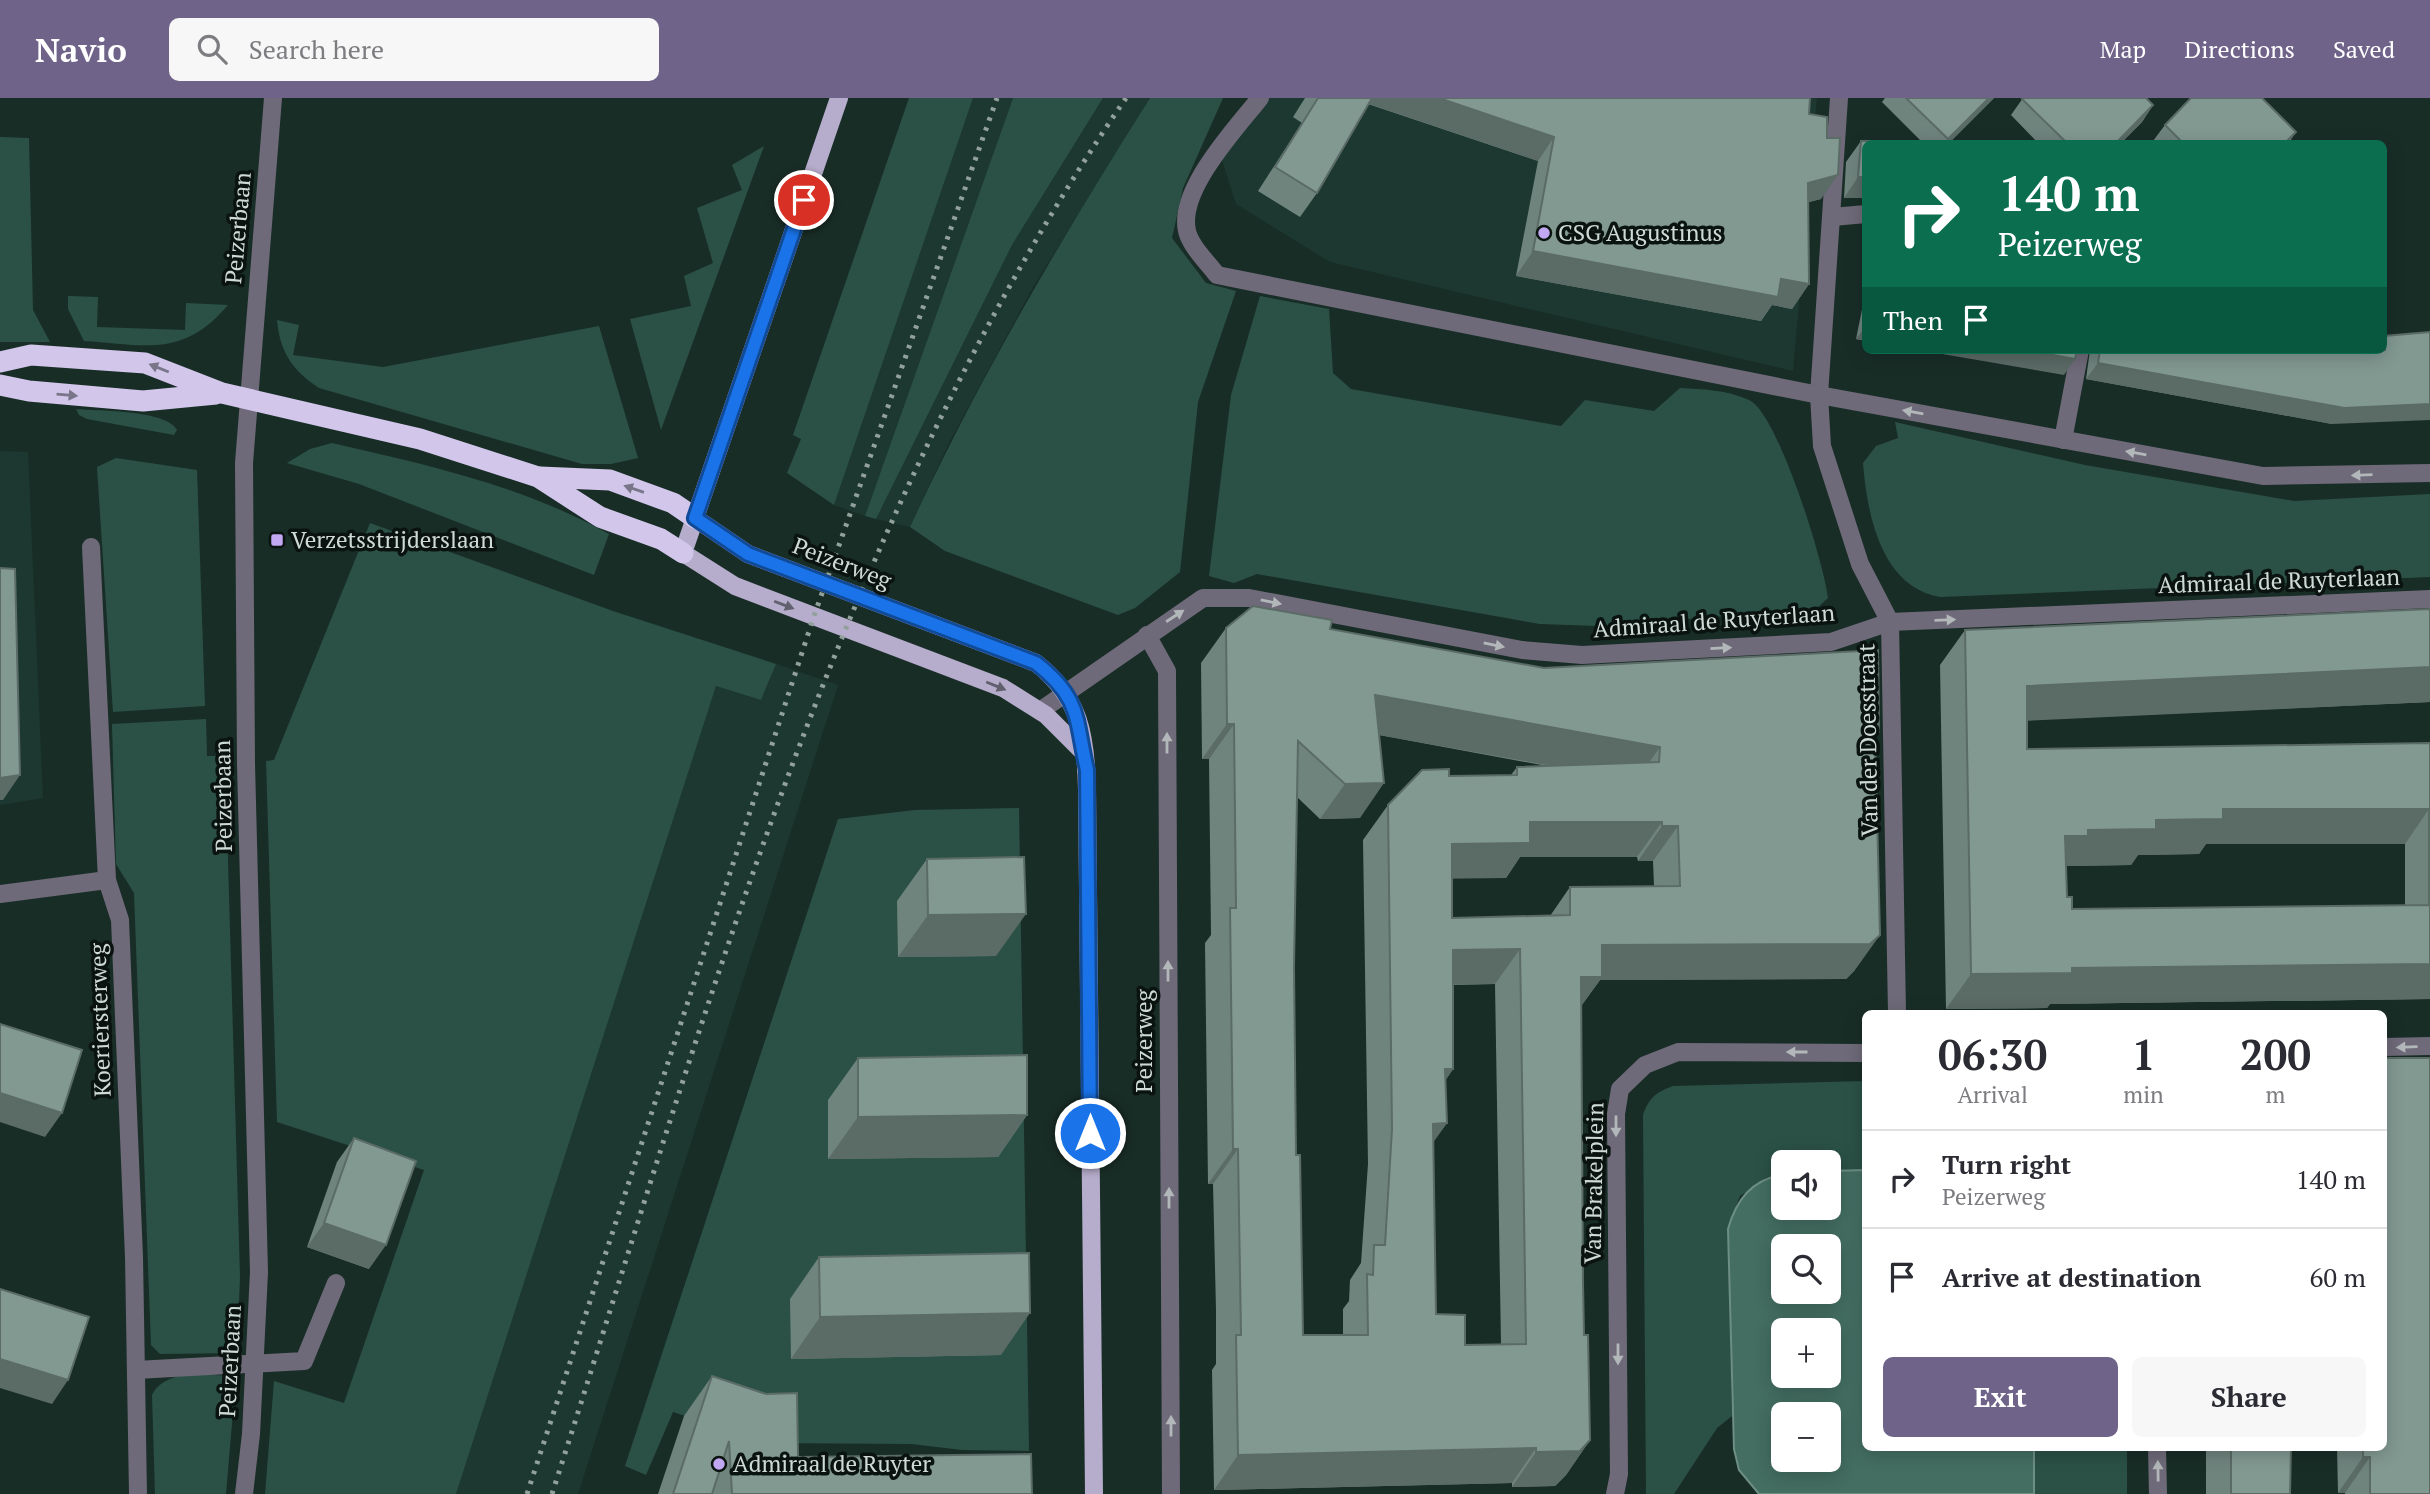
<!DOCTYPE html>
<meta charset="utf-8">
<style>
body{margin:0;font-family:"PT Serif",serif;background:#f7f7f7;color:#2b2b33;height:100vh;display:flex;flex-direction:column;font-size:26px;white-space:nowrap}
*{box-sizing:border-box;margin:0}
p{font-size:23px;color:#7c7c81}
.icon{flex:none;width:38px;height:38px;fill:none;stroke:currentColor;stroke-width:2;stroke-linecap:round;stroke-linejoin:round}
.map{position:relative;flex:1;overflow:hidden}
.sheet{position:absolute;left:1862px;top:912px;width:525px;height:441px;display:flex;flex-direction:column;background:#fff;border-radius:10px;box-shadow:0 4px 18px #0003}
.sheet>*{flex:none}
.guide{position:absolute;left:1862px;top:42px;width:525px;height:214px;border-radius:10px;box-shadow:0 4px 18px #0003;background:#0b6e4f;color:#fff;overflow:hidden}
.buttons{position:absolute;left:1771px;top:1052px;display:grid;gap:14px}
.buttons a{display:grid;place-items:center;width:70px;height:70px;border-radius:10px;background:#fff;box-shadow:0 4px 18px #0003;font-size:35px}
.pin{position:absolute;display:grid;place-items:center;width:60px;height:60px;color:#fff;margin:-30px;border:4px solid #fff;border-radius:50%;box-shadow:0 2px 7px #0007}
.me{position:absolute;width:77px;margin:-38px;rotate:0deg;stroke-linejoin:round;filter:drop-shadow(0 0 5px #0008)}
.turn{display:flex;align-items:center;gap:24px;height:147px;padding:0 21px;font-size:32px}
.turn .icon{width:91px;height:91px;stroke-width:2.5}
.turn b{display:block;font-size:49px;line-height:60px}
.then{display:flex;align-items:center;height:66px;padding:0 21px;background:#0003;gap:14px;font-size:26px}
.eta{display:flex;justify-content:space-evenly;align-items:center;height:119px;text-align:center}
.eta b{font-size:42px;font-weight:800;line-height:49px}
.primary-button{display:flex;gap:14px;margin-top:auto;padding:14px 21px}
.primary-button a{flex:1;height:80px;border-radius:10px;background:#6f6389;color:#fff;font-size:28px;font-weight:800;line-height:80px;text-align:center}
.primary-button a+a{background:#f7f7f7;color:#2b2b33}
ul{padding:0;list-style:none}
li{display:flex;align-items:center;gap:21px;height:98px;padding:0 21px;border-top:2px solid #e1e1e2}
li div{flex:1}
li b{display:block;font-size:26px}
li em{font-style:normal}
header{display:flex;align-items:center;gap:42px;box-sizing:border-box;height:98px;padding:0 35px;background:#6f6389;color:#fff}
header strong{font-size:33px}
nav{display:flex;gap:38px;margin-inline-start:auto;font-size:24px}
.search{width:490px;height:63px;background:#f7f7f7;display:flex;align-items:center;gap:18px;box-sizing:border-box;padding:0 24px;border-radius:10px;color:#7c7c81;font-size:26px}
.map>svg:first-child{display:block}
.built{fill:#1c3830}
.green{fill:#2b5146}
.water{fill:#446e62;stroke:#6d8e84;stroke-width:2;fill-rule:evenodd}
.lines{fill:none;stroke-linecap:round;stroke-linejoin:round}
.minor{stroke:#6f6a79;stroke-width:18}
.major{stroke:#b6accb;stroke-width:18}
.highway{stroke:#d2c7eb;stroke-width:21}
.rail{stroke:#92a19c;stroke-width:5;stroke-dasharray:3.5 7;stroke-linecap:butt}
.wall{fill:#70847e;fill-rule:evenodd}
.shaded-wall{fill:#5b6b66}
.building{fill:#829992;stroke:#5b6b66;stroke-width:2;fill-rule:evenodd}
.oneway{fill:#787688}
.oneway2{fill:#b2b8b9}
.oneway3{fill:#60606e}
.route-casing{stroke:#114b97;stroke-width:18}
.route{stroke:#1a73e8;stroke-width:12}
.poi-dot{fill:#c2a8f2;stroke:#0a1310;stroke-width:2.5}
.labels{text-anchor:middle;stroke-width:7;stroke-linejoin:round;paint-order:stroke}
.street-label{font-size:23px;fill:#cedad5;stroke:#0a1310}
.poi-label{font-size:23px;fill:#cedad5;stroke:#0a1310;text-anchor:start}
</style>
<header>
<strong>Navio</strong>
<div class="search"><svg class="icon" aria-label="search" viewBox="0 0 24 24"><circle cx="10" cy="10" r="6"/><path d="M15 15l6 6"/></svg>Search here</div>
<nav><a>Map</a><a>Directions</a><a>Saved</a></nav>
</header>
<div class="map">
<svg width="2430" height="1396" viewBox="0 0 2430 1396">
<rect width="100%" height="100%" fill="#192d27"/>
<g class="built">
<polygon points="973,0 1013,0 865,418 834,407"/>
<polygon points="1103,0 1150,0 1032,191 949,345 910,429 876,421 1012,147"/>
<polygon points="1249,0 1817,0 1793,273 1330,164 1236,106 1222,62"/>
<polygon points="0,353 28,354 43,700 0,707"/>
<polygon points="776,566 838,587 578,1396 456,1396 716,588 761,602"/>
</g>
<g class="green">
<polygon points="909,0 973,0 834,407 787,375 801,341 793,337"/>
<polygon points="1013,0 1103,0 1012,147 876,421 865,418"/>
<path d="M1150,0H1223L1183,90L1172,140L1206,185L1236,193L1198,304L1180,474L1135,510L1118,517L945,453L910,429C979,280 1062,139 1150,0Z"/>
<polygon points="0,39 29,40 33,212 50,244 0,244"/>
<polygon points="764,48 661,332 630,221 691,208 684,178 713,165 697,110 742,92 732,67"/>
<path d="M68,198L98,199L97,229L185,232L186,205L228,207C183,260 146,247 84,243L68,211Z"/>
<path d="M1260,198L1329,211L1333,275L1351,291L1561,328L1585,302L1654,313L1680,290C1701,291 1728,292 1749,302C1778,315 1824,465 1828,500L1816,511L1597,528L1540,526L1257,476L1234,485L1209,478L1231,297Z"/>
<path d="M277,222L299,227L293,257L383,269L599,228L638,360L611,366H582L319,290C292,272 280,254 277,222Z"/>
<path d="M76,311C99,313 167,312 177,332L174,337L87,321L79,317Z"/>
<path d="M1895,324L2085,367L2294,403L2430,396V479L1940,499C1881,489 1867,416 1863,365L1876,348L1898,340Z"/>
<path d="M332,345C428,367 523,388 609,436L594,477L359,386L287,365L310,351Z"/>
<polygon points="116,360 197,372 205,608 113,614 97,369"/>
<polygon points="370,425 613,513 776,566 761,602 716,588 456,1396 265,1396 274,1283 344,1305 424,1072 277,1024 266,663 274,662"/>
<polygon points="206,621 207,658 225,658 240,1179 237,1255 160,1256 151,1247 134,795 116,766 112,626"/>
<polygon points="1019,710 1029,1353 962,1352 911,1346 769,1345 673,1314 646,1377 625,1368 838,721 915,712"/>
<path d="M1865,983V1072L1829,1073V1064H1783V1077L1764,1083L1740,1098L1728,1132L1732,1318L1717,1330L1674,1396H1646L1643,1017C1649,1000 1656,994 1673,988Z"/>
<path d="M236,1278L226,1396H155L152,1297C167,1269 208,1278 236,1278Z"/>
<rect x="2034" y="1349" width="93" height="47"/>
</g>
<path class="water" d="M1865,1072L1866,1349H2034V1396H1759L1739,1372L1734,1351L1728,1131C1736,1103 1751,1081 1783,1077V1110H1829V1073ZM1783,1148H1829V1194H1783ZM1783,1232H1829V1278H1783ZM1783,1316H1829V1362H1783Z"/>
<g class="lines">
<g class="minor">
<path d="M1260,0C1236,31 1167,102 1191,143C1197,155 1209,166 1217,177L1819,297L2263,378L2430,375"/>
<polyline points="1839,0 1819,297 1822,348 1860,466 1890,524 1897,915"/>
<polyline points="1832,119 1866,116"/>
<polyline points="2063,342 2080,252"/>
<polyline points="91,449 107,782 120,822 134,1159 138,1396"/>
<polyline points="1147,537 1167,573 1171,1396"/>
<polyline points="1040,613 1203,500 1249,500 1522,552 1582,557 1831,544 1890,524 2430,501"/>
<polyline points="0,796 107,782"/>
<polyline points="2384,949 2430,948"/>
<polyline points="136,1272 304,1263 336,1185"/>
<polyline points="2157,1349 2158,1396"/>
<polyline points="244,1396 251,1336 259,1174 246,666 244,365 273,0"/>
<polyline points="1615,1396 1619,1376 1616,1016 1620,991 1645,967 1678,954 1866,955"/>
</g>
<g class="major">
<polyline points="839,0 683,455 735,488 1003,590 1046,617 1083,654"/>
<path d="M695,420L748,456L1036,565C1080,599 1086,638 1087,691L1094,1396"/>
</g>
<g class="highway">
<polyline points="0,264 31,257 145,265 222,295 420,341 538,379 600,419 661,441 683,455"/>
<polyline points="0,287 29,293 143,303 216,296"/>
<polyline points="540,379 610,382 673,405 695,420"/>
</g>
<g class="rail">
<polyline points="527,1396 814,518 997,0"/>
<path d="M552,1396C706,917 838,421 1126,0"/>
</g>
</g>
<g class="wall">
<polygon points="1305,0 1810,0 1809,16 1821,101 1808,104 1809,186 1792,211 1772,207 1761,223 1516,178 1538,63 1368,6 1317,95 1300,119 1258,93 1302,25 1293,19"/>
<polygon points="1885,0 1994,0 1948,46 1866,46 1866,100 1844,100 1846,64 1861,43 1921,43 1882,4"/>
<polygon points="2023,0 2153,7 2142,24 2120,46 2039,46 2011,17"/>
<polygon points="2165,27 2296,34 2288,46 2155,46 2153,43"/>
<polygon points="1866,192 1866,243 1856,241"/>
<polygon points="2430,234 2332,326 2086,281 2090,252 2339,252 2350,254 2373,253 2384,252 2384,238"/>
<path d="M2430,511V604L2027,622V651L2430,645V901L2050,906L2047,910L1946,911L1940,567L1965,532ZM2206,746H2405V807L2072,811L2067,799L2066,769L2067,768L2131,767L2138,757L2199,756Z"/>
<path d="M1226,530L1330,531L1879,634L1875,640L1855,872L1846,881L1600,882L1581,908L1583,1185L1584,1237L1590,1342L1566,1377L1555,1388L1512,1389V1385L1214,1392L1212,1272L1216,1266V1212L1213,1086H1208L1205,845L1211,837L1209,661H1202L1201,565ZM1379,637L1547,668L1517,669L1511,677L1449,678L1388,707L1363,742L1368,1066L1361,1165L1350,1182L1349,1203L1343,1211V1237H1303L1296,1057L1294,869L1297,699L1320,721L1360,720ZM1520,759H1637L1638,763H1653L1654,788L1570,789L1550,818L1452,820V780H1506ZM1495,886L1501,1247H1465L1436,1216L1433,1044L1447,1025L1445,983L1453,971V887Z"/>
<polygon points="927,761 996,858 898,859 897,803"/>
<polygon points="858,960 1027,1017 998,1059 828,1061 828,1002"/>
<polygon points="354,1040 369,1171 307,1149 337,1064"/>
<polygon points="819,1159 1001,1257 791,1261 790,1201"/>
<polygon points="712,1278 798,1359 1032,1396 658,1396 684,1318"/>
<polygon points="2206,1349 2291,1349 2290,1396 2206,1396"/>
<polygon points="2337,1349 2384,1349 2430,1396 2345,1396 2345,1395 2338,1395"/>
</g>
<g class="shaded-wall">
<polygon points="1370,0 1439,0 1554,39 1538,63 1366,5"/>
<polygon points="1989,0 1994,0 1948,46 1945,46"/>
<polygon points="2153,7 2142,24 2120,46 2115,46"/>
<polygon points="1838,77 1821,101 1791,109 1808,85"/>
<polygon points="1858,79 1866,79 1866,100 1844,100"/>
<polygon points="1533,153 1781,181 1809,186 1792,211 1772,207 1761,223 1516,178"/>
<polygon points="1866,228 1866,243 1856,241"/>
<polygon points="1919,252 2026,252 2075,261 2064,277"/>
<polygon points="2098,265 2430,306 2430,322 2332,326 2086,281"/>
<polygon points="2430,569 2430,604 2002,624 2027,588"/>
<polygon points="1375,597 1660,649 1636,683 1351,632"/>
<polygon points="1227,626 1234,626 1209,661 1202,661"/>
<polygon points="20,677 3,702 0,702 0,680"/>
<polygon points="1384,685 1360,720 1320,721 1345,686"/>
<polygon points="2223,711 2429,711 2405,746 2206,746 2199,756 2138,757 2131,767 2067,768 2063,773 2065,738 2088,732"/>
<polygon points="1530,724 1662,724 1637,759 1520,759 1506,780 1428,781 1452,746"/>
<polygon points="1662,728 1678,728 1653,763 1638,763"/>
<polygon points="1026,816 996,858 898,859 928,817"/>
<polygon points="1880,837 1855,872 1846,881 1600,882 1577,914 1557,914 1602,847"/>
<polygon points="1520,851 1495,886 1429,887 1453,852"/>
<polygon points="2430,866 2430,901 2050,906 2047,910 1946,911 1971,876 2072,870"/>
<polygon points="1445,971 1453,971 1429,1006"/>
<polygon points="0,995 62,1015 45,1039 0,1024"/>
<polygon points="1027,1017 998,1059 828,1061 858,1019"/>
<polygon points="1447,1025 1422,1060 1433,1026"/>
<polygon points="1233,1051 1238,1051 1213,1086 1208,1086"/>
<polygon points="324,1125 386,1147 369,1171 307,1149"/>
<polygon points="1030,1215 1001,1257 791,1261 820,1219"/>
<polygon points="0,1261 68,1282 52,1306 0,1290"/>
<polygon points="1590,1342 1566,1377 1555,1388 1512,1389 1536,1354"/>
<polygon points="1536,1350 1512,1385 1214,1392 1238,1357"/>
<polygon points="2363,1359 2370,1359 2345,1395 2338,1395"/>
</g>
<g class="building">
<polygon points="1318,0 1372,0 1317,95 1275,69"/>
<polygon points="1439,0 1810,0 1809,16 1827,19 1827,40 1840,40 1838,77 1808,85 1809,186 1781,181 1778,199 1533,153 1554,39"/>
<polygon points="1906,0 1989,0 1948,41"/>
<polygon points="2023,0 2146,0 2153,7 2115,46 2068,46 2022,1"/>
<polygon points="2191,0 2262,0 2296,34 2284,46 2184,46 2165,27"/>
<polygon points="1861,43 1944,43 1942,46 1866,46 1866,79 1858,79"/>
<polygon points="2430,234 2430,306 2344,310 2098,265 2100,252 2339,252 2350,254 2385,252 2384,238"/>
<polygon points="2026,252 2077,252 2075,261"/>
<polygon points="0,470 15,471 20,677 0,680"/>
<path d="M1253,508L1332,522L1330,531L1544,570L1878,552L1879,634L1875,635L1880,837L1870,846L1602,847V879H1581L1583,1185L1584,1237H1588L1590,1342L1580,1353L1536,1354V1350L1238,1357L1236,1237H1241L1240,1177L1238,1051H1233L1230,810H1236L1234,626H1227L1226,530ZM1375,597L1660,649L1659,664L1517,669V677L1449,678V671L1422,672L1388,707L1392,1031L1385,1147H1374L1373,1177L1367,1176L1368,1237H1303L1300,1057H1296L1294,869L1298,643L1345,686L1384,685ZM1530,724H1662V728H1678L1680,788L1570,789V817L1452,820V746L1530,745ZM1520,851L1526,1246L1465,1247V1217L1436,1216L1433,1026L1447,1025L1445,971H1453V852Z"/>
<path d="M2430,511V569L2027,588V651L2430,645V866L2072,870V875L1971,876L1965,532ZM2223,711H2429V807L2072,811V799H2067L2065,738H2088V732L2156,731V722L2223,721Z"/>
<polygon points="1024,759 1026,816 928,817 927,761"/>
<polygon points="0,926 82,952 62,1015 0,995"/>
<polygon points="1027,957 1027,1017 858,1019 858,960"/>
<polygon points="2384,960 2430,960 2430,1396 2370,1396 2370,1359 2363,1359 2363,1349 2384,1349"/>
<polygon points="354,1040 416,1063 386,1147 324,1125"/>
<polygon points="1029,1155 1030,1215 820,1219 819,1159"/>
<polygon points="0,1191 89,1219 68,1282 0,1261"/>
<polygon points="712,1278 766,1296 797,1295 798,1359 1031,1356 1032,1396 732,1396 729,1343 712,1396 673,1396"/>
<polygon points="2231,1349 2291,1349 2290,1396 2231,1396"/>
</g>
<defs><path id="oneway-solid" d="M-6-.8H1V-3.2L6.5 0L1 3.2V.8H-6Z" transform="scale(1.75)"/></defs>
<g class="oneway">
<use href="#oneway-solid" transform="translate(159 270) rotate(-158)"/>
<use href="#oneway-solid" transform="translate(67 297) rotate(5)"/>
<use href="#oneway-solid" transform="translate(634 391) rotate(-161)"/>
</g>
<g class="oneway2">
<use href="#oneway-solid" transform="translate(1913 314) rotate(-170)"/>
<use href="#oneway-solid" transform="translate(2136 355) rotate(-170)"/>
<use href="#oneway-solid" transform="translate(2362 377) rotate(178)"/>
<use href="#oneway-solid" transform="translate(1271 504) rotate(11)"/>
<use href="#oneway-solid" transform="translate(1175 518) rotate(-33)"/>
<use href="#oneway-solid" transform="translate(1945 522) rotate(-2)"/>
<use href="#oneway-solid" transform="translate(1494 547) rotate(11)"/>
<use href="#oneway-solid" transform="translate(1721 550) rotate(-3)"/>
<use href="#oneway-solid" transform="translate(1167 645) rotate(-90)"/>
<use href="#oneway-solid" transform="translate(1168 873) rotate(-90)"/>
<use href="#oneway-solid" transform="translate(2407 949) rotate(178)"/>
<use href="#oneway-solid" transform="translate(1797 954) rotate(-180)"/>
<use href="#oneway-solid" transform="translate(1616 1028) rotate(90)"/>
<use href="#oneway-solid" transform="translate(1169 1100) rotate(-90)"/>
<use href="#oneway-solid" transform="translate(1618 1256) rotate(90)"/>
<use href="#oneway-solid" transform="translate(1171 1328) rotate(-90)"/>
<use href="#oneway-solid" transform="translate(2158 1373) rotate(-91)"/>
</g>
<g class="oneway3">
<use href="#oneway-solid" transform="translate(784 507) rotate(21)"/>
<use href="#oneway-solid" transform="translate(996 588) rotate(22)"/>
</g>
<g class="lines">
<defs>
<path id="route" d="M804,102L695,420L748,456L1036,565C1082,601 1075,621 1087,672L1090,1035"/>
</defs>
<use href="#route" class="route-casing"/>
<use href="#route" class="route"/>
</g>
<g class="poi-dot">
<circle cx="1544" cy="135" r="7"/>
<rect x="270" y="435" width="14" height="14" rx="3.5"/>
<circle cx="719" cy="1366" r="7"/>
</g>
<g class="labels">
<g class="street-label">
<text transform="translate(238 130) rotate(-85)" y="8">Peizerbaan</text>
<text transform="translate(842 465) rotate(21)" y="8">Peizerweg</text>
<text transform="translate(2279 483) rotate(-2)" y="8">Admiraal de Ruyterlaan</text>
<text transform="translate(1714 523) rotate(-4)" y="8">Admiraal de Ruyterlaan</text>
<text transform="translate(1868 642) rotate(-91)" y="8">Van der Doesstraat</text>
<text transform="translate(223 698) rotate(-91)" y="8">Peizerbaan</text>
<text transform="translate(100 922) rotate(-92)" y="8">Koeriersterweg</text>
<text transform="translate(1144 943) rotate(-90)" y="8">Peizerweg</text>
<text transform="translate(1594 1085) rotate(-89)" y="8">Van Brakelplein</text>
<text transform="translate(230 1263) rotate(-87)" y="8">Peizerbaan</text>
</g>
<g class="poi-label">
<text x="1558" y="143">CSG Augustinus</text>
<text x="291" y="450">Verzetsstrijderslaan</text>
<text x="733" y="1374">Admiraal de Ruyter</text>
</g>
</g>
</svg>
<div class="buttons">
<a><svg class="icon" aria-label="sound" viewBox="0 0 24 24"><path d="M4 9h4l5-4v14l-5-4H4zM17 9q2 3 0 6"/></svg></a>
<a><svg class="icon" aria-label="search" viewBox="0 0 24 24"><circle cx="10" cy="10" r="6"/><path d="M15 15l6 6"/></svg></a>
<a>+</a>
<a>−</a>
</div>
<div class="pin" style="left:804px;top:102px;background:#d93025"><svg class="icon" aria-label="arrive" viewBox="0 0 24 24"><path d="M6 21V4h12l-3 4 3 4H6"/></svg></div>
<svg class="me" style="left:1090px;top:1035px" viewBox="-20 -20 40 40"><circle r="17" fill="#1a73e8" stroke="#fff" stroke-width="3"/><path d="M0-11L8 9 0 5-8 9z" fill="#fff"/></svg>
<div class="guide">
<div class="turn"><svg class="icon" aria-label="right" viewBox="0 0 24 24"><path d="M7 20v-9h11M14 6l5 5-5 5"/></svg><div><b>140 m</b>Peizerweg</div></div>
<div class="then">Then<svg class="icon" aria-label="arrive" viewBox="0 0 24 24"><path d="M6 21V4h12l-3 4 3 4H6"/></svg></div>
</div>
<section class="sheet">
<div class="eta">
<div><b>06:30</b><p>Arrival</p></div>
<div><b>1</b><p>min</p></div>
<div><b>200</b><p>m</p></div>
</div>
<ul>
<li><svg class="icon" aria-label="right" viewBox="0 0 24 24"><path d="M7 20v-9h11M14 6l5 5-5 5"/></svg><div><b>Turn right</b><p>Peizerweg</p></div><em>140 m</em></li>
<li><svg class="icon" aria-label="arrive" viewBox="0 0 24 24"><path d="M6 21V4h12l-3 4 3 4H6"/></svg><div><b>Arrive at destination</b></div><em>60 m</em></li>
</ul>
<div class="primary-button"><a>Exit</a><a>Share</a></div>
</section>
</div>
